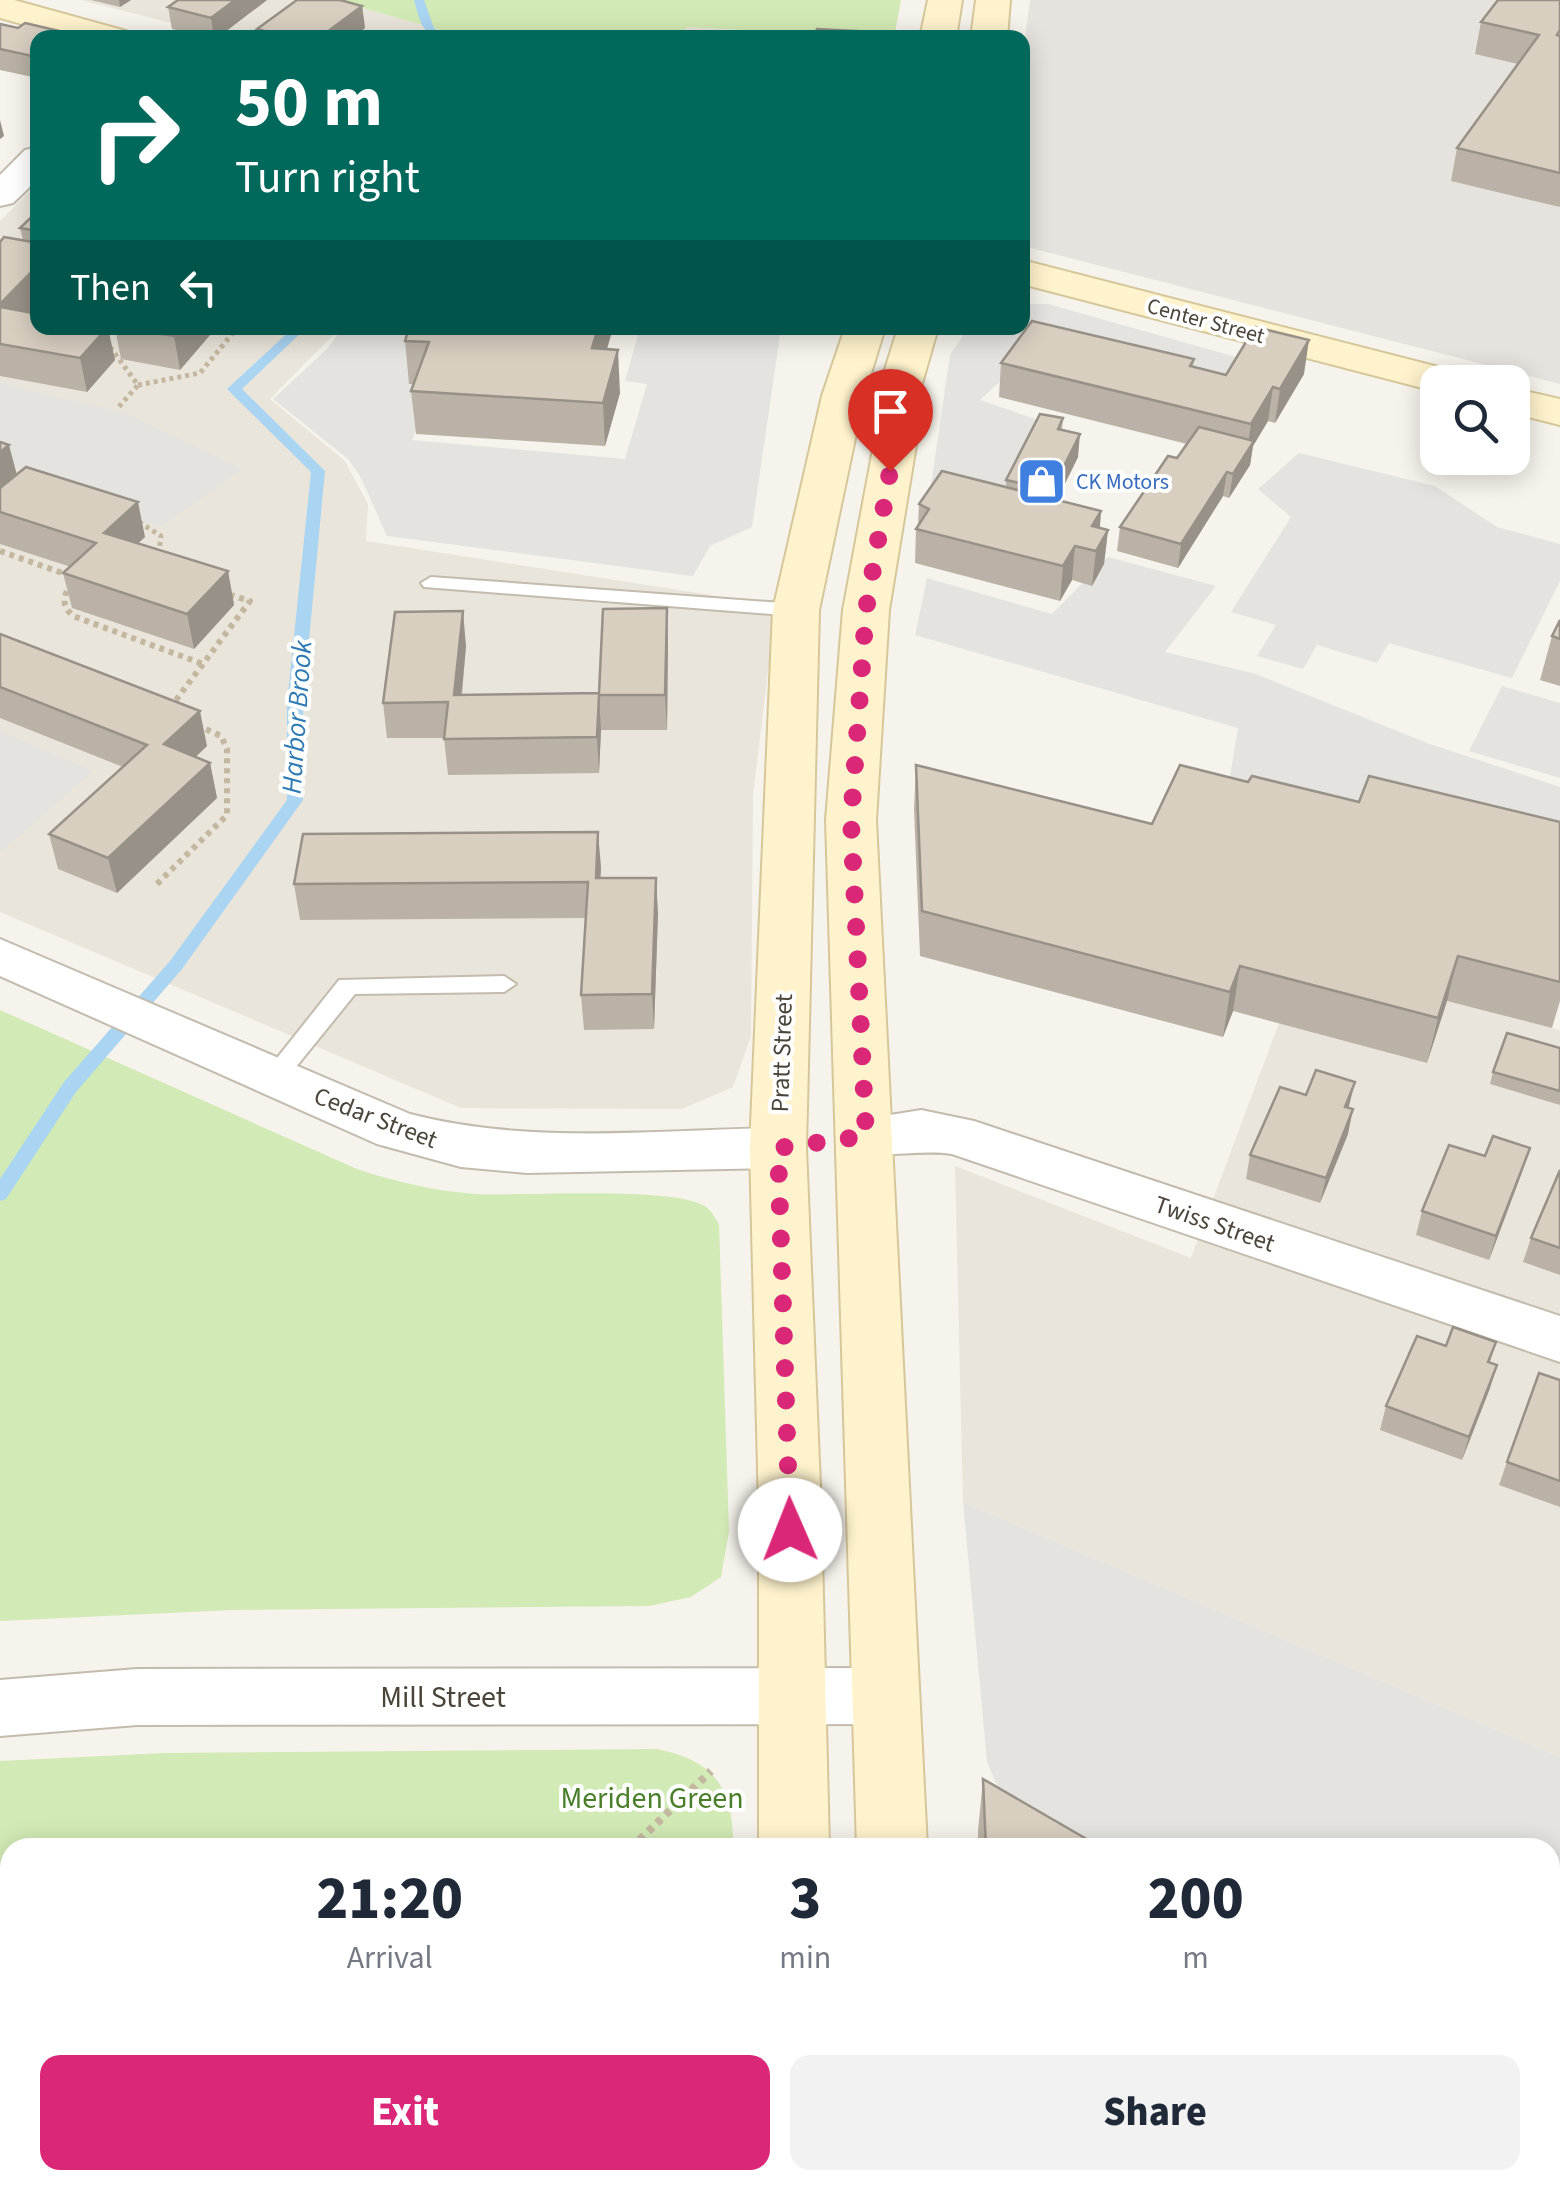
<!DOCTYPE html>
<style>
body{margin:0;font-family:"Source Sans 3",sans-serif;background:#f2f2f3;color:#1f2937;height:100vh;display:flex;flex-direction:column;font-size:38px;white-space:nowrap}
*{box-sizing:border-box;margin:0}
p{font-size:32px;color:#747a83}
.icon{flex:none;width:55px;height:55px;fill:none;stroke:currentColor;stroke-width:2;stroke-linecap:round;stroke-linejoin:round}
.map{position:relative;flex:1;overflow:hidden}
.sheet{position:absolute;left:0px;top:1838px;width:1560px;height:352px;display:flex;flex-direction:column;background:#fff;border-radius:30px 30px 0 0;box-shadow:0 5px 25px #0003}
.sheet>*{flex:none}
.guide{position:absolute;left:30px;top:30px;width:1000px;height:305px;border-radius:20px;box-shadow:0 5px 25px #0003;background:#00695c;color:#fff;overflow:hidden}
.controls{position:absolute;left:1420px;top:365px;display:grid;gap:20px}
.controls a{display:grid;place-items:center;width:110px;height:110px;border-radius:20px;background:#fff;box-shadow:0 5px 25px #0003;font-size:50px}
.pin{position:absolute;display:grid;place-items:center;width:85px;height:85px;color:#fff;margin:-102px -42px;border-radius:50% 50% 50% 0;rotate:-45deg;box-shadow:0 0 10px #0007}
.pin .icon{rotate:45deg}
.me{position:absolute;width:110px;margin:-55px;rotate:359deg;stroke-linejoin:round;filter:drop-shadow(0 0 8px #0008)}
.turn{display:flex;align-items:center;gap:35px;height:210px;padding:0 40px;font-size:45px}
.turn .icon{width:130px;height:130px;stroke-width:2.5}
.turn b{display:block;font-size:70px;line-height:85px}
.then{display:flex;align-items:center;height:95px;padding:0 40px;background:#0003;gap:20px;font-size:38px}
.eta{display:flex;justify-content:space-evenly;align-items:center;height:170px;text-align:center}
.eta b{font-size:60px;font-weight:800;line-height:70px}
.action{display:flex;gap:20px;margin-top:auto;padding:20px 40px}
.action a{flex:1;height:115px;border-radius:20px;background:#db2777;color:#fff;font-size:40px;font-weight:800;line-height:115px;text-align:center}
.action a+a{background:#f2f2f3;color:#1f2937}
.map>svg:first-child{display:block}
.residential{fill:#eae5da}
.industrial{fill:#e6e2dd}
.green{fill:#d2eab5}
.parking{fill:#e5e3e0}
.lines{fill:none;stroke-linecap:round;stroke-linejoin:round}
.stream{fill:#a9d4f2;fill-rule:evenodd}
.lane-casing{stroke:#c2bbae;stroke-width:4}
.street-casing{stroke:#c2bbae;stroke-width:4}
.secondary-casing{stroke:#d6c79b;stroke-width:4}
.path-far2{stroke:#c4b79f;stroke-width:5;stroke-dasharray:4 4;stroke-linecap:butt}
.path-far1{stroke:#c4b79f;stroke-width:6;stroke-dasharray:5 5;stroke-linecap:butt}
.path{stroke:#c4b79f;stroke-width:8;stroke-dasharray:6 6;stroke-linecap:butt}
.lane{fill:#fff;fill-rule:evenodd}
.street{fill:#fff;fill-rule:evenodd}
.secondary{fill:#fff3cd;fill-rule:evenodd}
.wall{fill:#bab2a6}
.shaded-wall{fill:#979187}
.building{fill:#d8cfc1;stroke:#979187;stroke-width:2.5}
.route{stroke:#db2777;stroke-width:18;stroke-dasharray:0 32.4}
.labels{text-anchor:middle;stroke-width:8;stroke-linejoin:round;paint-order:stroke}
.far-street-label{font-size:22px;fill:#4b4439;stroke:#fff}
.far-shop-label{font-size:22px;fill:#366cbe;stroke:#fff;text-anchor:start}
.street-label{font-size:25px;fill:#4b4439;stroke:#fff}
.water-label{font-size:28px;font-style:italic;fill:#2e7ab2;stroke:#fff}
.near-street-label{font-size:30px;fill:#4b4439;stroke:#fff}
.near-park-label{font-size:30px;fill:#4a7f2a;stroke:#fff}
</style>
<div class="map">
<svg width="1560" height="2188" viewBox="0 0 1560 2188">
<rect width="100%" height="100%" fill="#f6f3ec"/>
<g class="residential">
<polygon points="81,0 334,0 466,37 226,37"/>
<polygon points="686,27 860,37 682,38"/>
<polygon points="37,184 38,328 340,328 270,399 344,460 368,504 366,541 776,605 753,796 751,1036 733,1087 682,1109 461,1108 0,912 0,221"/>
<polygon points="1447,1001 1560,1030 1560,1757 963,1502 955,1166 1191,1258 1279,1023 1427,1063"/>
</g>
<polygon class="industrial" points="1030,0 1560,0 1560,384 1023,246 1022,61"/>
<g class="green">
<polygon points="334,0 901,0 894,38 686,27 682,38 466,37"/>
<path d="M0,1010L357,1169C396,1182 435,1191 476,1194C523,1196 671,1186 705,1206C711,1210 715,1218 719,1224L729,1531L721,1577L691,1597L649,1606L232,1610L0,1621Z"/>
<path d="M657,1749C715,1761 734,1788 733,1847L10,1848V2180H727V2188H0V1761L164,1753Z"/>
</g>
<g class="parking">
<polygon points="1023,304 1048,304 1250,361 1218,398 1029,355 980,400 1038,420 999,521 929,499 950,355 968,328 1022,328"/>
<polygon points="342,328 430,328 410,383 434,385 412,440 625,459 647,384 625,381 640,328 781,328 752,527 710,546 693,576 387,536 360,476 348,459 273,399 329,347"/>
<polygon points="0,383 125,413 243,469 160,527 50,492 23,470 0,463"/>
<polygon points="1299,453 1435,486 1497,527 1560,544 1560,581 1512,678 1389,643 1377,663 1317,645 1303,669 1257,656 1276,625 1231,612 1291,517 1258,489"/>
<polygon points="1108,557 1216,586 1165,652 1256,674 1427,743 1560,787 1560,854 1225,807 1238,728 915,635 927,578 1052,614"/>
<polygon points="1502,686 1560,703 1560,778 1469,751"/>
<polygon points="0,731 93,771 1,852 0,851"/>
<polygon points="963,1502 1560,1757 1560,2188 1533,2180 1550,2180 1550,1848 1024,1847 987,1762"/>
</g>
<g class="lines">
<g class="stream">
<path d="M414,0H424L434,28L445,38C422,38 420,20 414,0Z"/>
<polygon points="293,328 306,328 242,389 325,471 303,704 303,800 182,969 76,1092 6,1199 0,1201 0,1179 64,1082 170,961 287,800 287,704 311,472 227,389"/>
</g>
<defs>
<g id="lane">
<polygon points="431,577 796,604 806,610 796,616 424,587 421,583"/>
<polygon points="504,976 516,984 504,992 355,994 283,1083 265,1083 262,1077 339,980"/>
</g>
<g id="street">
<polygon points="38,147 38,179 13,203 0,206 0,175 25,150"/>
<path d="M0,939L410,1114C529,1145 656,1130 778,1128L797,1134L805,1148L797,1162L778,1168L527,1173L461,1167L377,1144L0,976Z"/>
<path d="M921,1110L974,1121L1560,1316V1362L952,1154C916,1149 880,1160 847,1150L839,1136L847,1122Z"/>
<polygon points="886,1668 908,1676 918,1696 908,1716 886,1724 137,1725 0,1736 0,1680 137,1669"/>
</g>
<g id="secondary">
<polygon points="0,0 14,0 126,31 131,38 72,38 0,18"/>
<polygon points="928,0 962,0 956,38 920,38"/>
<polygon points="976,0 1010,0 1007,38 971,38"/>
<polygon points="1022,260 1462,373 1468,382 1438,382 1438,392 1022,284"/>
<polygon points="845,328 885,328 864,396 819,610 806,1148 821,1510 829,1848 759,1848 759,1510 750,1148 773,610 822,396"/>
<polygon points="898,328 938,328 917,401 918,433 889,610 876,820 927,1848 857,1848 826,820 843,610 876,433 875,401"/>
<polygon points="1512,388 1560,399 1560,425 1512,413"/>
<rect x="762" y="2180" width="76" height="8"/>
<polygon points="867,2180 943,2180 944,2188 868,2188"/>
</g>
</defs>
<use href="#lane" class="lane-casing"/>
<use href="#street" class="street-casing"/>
<use href="#secondary" class="secondary-casing"/>
<g class="path-far2">
<polyline points="110,347 138,385 117,409"/>
<polyline points="138,385 200,373 237,328"/>
<polyline points="139,522 161,536 159,551"/>
</g>
<g class="path-far1">
<polyline points="0,551 68,575"/>
<polyline points="155,557 161,549"/>
<path d="M71,582C64,596 60,604 73,616L203,664"/>
<polyline points="170,708 250,601 227,594"/>
<polyline points="157,884 227,815 227,749 221,736 197,725"/>
</g>
<g class="path">
<polyline points="631,1848 711,1771"/>
<polyline points="261,2188 270,2180"/>
</g>
<use href="#lane" class="lane"/>
<use href="#street" class="street"/>
<use href="#secondary" class="secondary"/>
</g>
<g class="wall">
<polygon points="91,0 131,0 120,7"/>
<polygon points="267,0 217,38 206,38 172,29 168,7"/>
<polygon points="1560,0 1560,207 1451,181 1457,148 1518,64 1475,54 1481,22"/>
<polygon points="362,6 365,28 352,38 258,38 257,29"/>
<polygon points="0,24 38,38 37,78 0,70"/>
<polygon points="38,211 38,306 32,312 115,360 87,392 0,376 0,242 23,240 20,228"/>
<polygon points="115,328 216,328 180,370 121,359"/>
<polygon points="409,328 613,328 606,349 620,393 605,446 416,434 411,391 414,384 409,384 405,341"/>
<polygon points="1194,359 1193,367 1226,375 1304,374 1275,423 1268,421 1253,446 1250,465 1229,498 1223,496 1178,568 1117,551 1120,527 1177,458 1187,444 999,397 1001,363"/>
<polygon points="1063,418 1062,430 1078,457 1057,500 1101,511 1100,528 1108,530 1104,564 1092,586 1072,580 1060,601 915,563 916,529 918,525 919,504 1006,487 1006,480"/>
<polygon points="0,442 16,475 145,537 138,543 228,571 234,605 194,649 72,608 63,573 71,567 0,544"/>
<polygon points="1560,620 1560,686 1540,680 1552,636"/>
<polygon points="0,634 207,746 196,757 210,763 217,798 117,893 58,869 49,834 123,767 0,718"/>
<polygon points="668,643 667,730 601,730 599,773 448,775 444,738 387,738 383,703 466,646 462,695 599,693"/>
<polygon points="916,765 1152,824 1248,782 1359,802 1560,822 1560,1001 1552,1028 1447,1001 1427,1063 1233,1011 1223,1037 920,956 914,809"/>
<polygon points="601,867 600,878 658,913 654,1029 584,1030 581,995 586,918 300,920 294,884"/>
<polygon points="1560,1048 1560,1105 1490,1084 1493,1072"/>
<polygon points="1349,1108 1348,1134 1320,1203 1246,1179 1250,1155"/>
<polygon points="1530,1148 1522,1172 1489,1260 1416,1235 1422,1211 1485,1156"/>
<polygon points="1560,1170 1560,1275 1523,1262 1531,1238"/>
<polygon points="1496,1342 1490,1362 1490,1388 1462,1460 1380,1430 1386,1406 1446,1346"/>
<polygon points="1560,1380 1560,1507 1499,1485 1507,1462"/>
<polygon points="983,1779 1102,1848 978,1848 978,1831"/>
<polygon points="1064,2180 1367,2180 1361,2188 1074,2188"/>
</g>
<g class="shaded-wall">
<polygon points="119,0 131,0 120,7"/>
<polygon points="235,0 267,0 217,38 214,38 211,18"/>
<polygon points="362,6 365,28 352,38 319,38"/>
<polygon points="38,52 38,78 37,78 32,56"/>
<polygon points="0,120 4,136 0,139"/>
<polygon points="38,265 38,306 6,340 0,316 0,304"/>
<polygon points="107,328 108,328 115,360 87,392 80,358"/>
<polygon points="181,328 216,328 180,370 174,336"/>
<polygon points="598,328 613,328 595,391 592,348"/>
<polygon points="1309,340 1304,374 1275,423 1280,389"/>
<polygon points="618,350 620,393 605,446 603,403"/>
<polygon points="1273,387 1268,421 1253,446 1250,465 1229,498 1233,474 1247,451 1251,424"/>
<polygon points="1080,434 1078,457 1052,510 1040,503"/>
<polygon points="9,445 18,479 0,494 0,452"/>
<polygon points="1227,472 1223,496 1178,568 1181,544"/>
<polygon points="138,502 145,537 111,568 104,533"/>
<polygon points="1101,511 1098,545 1092,526"/>
<polygon points="1108,530 1104,564 1092,586 1096,551"/>
<polygon points="1075,546 1072,580 1060,601 1063,566"/>
<polygon points="228,571 234,605 194,649 187,614"/>
<polygon points="667,608 668,643 667,730 665,695"/>
<polygon points="463,611 466,646 458,730 454,695"/>
<polygon points="599,695 601,730 599,773 597,737"/>
<polygon points="200,711 207,746 171,779 164,744"/>
<polygon points="210,763 217,798 117,893 108,858"/>
<polygon points="598,832 601,867 599,913 596,878"/>
<polygon points="656,878 658,913 654,1029 652,994"/>
<polygon points="1458,956 1447,1001 1427,1063 1438,1018"/>
<polygon points="1240,966 1233,1011 1223,1037 1230,992"/>
<polygon points="1355,1082 1349,1106 1340,1131 1345,1107"/>
<polygon points="1353,1109 1348,1134 1320,1203 1326,1178"/>
<polygon points="1530,1148 1522,1172 1489,1260 1496,1236"/>
<polygon points="1497,1365 1490,1388 1462,1460 1469,1437"/>
<polygon points="1352,2180 1367,2180 1361,2188 1346,2188"/>
</g>
<g class="building">
<polygon points="178,0 235,0 211,18 168,7"/>
<polygon points="297,0 340,0 362,6 319,38 290,38 257,29"/>
<polygon points="1498,0 1560,0 1560,30 1557,35 1560,36 1560,173 1457,148 1539,35 1481,22"/>
<polygon points="25,23 68,33 64,36 70,37 38,38 38,52 32,56 0,49 0,24 18,28"/>
<polygon points="817,29 893,33 893,38 815,38"/>
<polygon points="38,211 38,231 20,228"/>
<polygon points="4,237 38,243 38,265 0,304 0,242"/>
<polygon points="0,307 38,314 38,328 107,328 80,358 0,344"/>
<polygon points="1032,321 1194,359 1190,366 1226,375 1255,327 1309,340 1280,389 1273,387 1251,424 1001,363"/>
<polygon points="125,328 181,328 174,336"/>
<polygon points="409,328 598,328 592,348 618,350 603,403 411,391 429,342 405,341"/>
<polygon points="1040,414 1063,418 1058,429 1080,434 1054,486 1047,490 1043,496 1018,490 1021,483 1006,480"/>
<polygon points="1199,427 1254,441 1233,474 1227,472 1181,544 1120,527 1168,456 1177,458"/>
<polygon points="0,442 9,445 0,452"/>
<polygon points="26,467 138,502 104,533 228,571 187,614 63,573 96,543 0,512 0,488"/>
<polygon points="942,471 1101,511 1092,526 1108,530 1096,551 1075,546 1063,566 916,529 929,509 919,504"/>
<polygon points="667,608 665,695 599,695 597,737 444,739 448,702 383,703 395,612 463,611 454,695 599,693 603,609"/>
<polygon points="1560,620 1560,639 1552,636"/>
<polygon points="0,634 200,711 164,744 210,763 108,858 49,834 147,745 0,687"/>
<polygon points="916,765 1152,824 1180,765 1248,782 1252,776 1359,802 1369,776 1560,822 1560,982 1458,956 1438,1018 1240,966 1230,992 922,911"/>
<polygon points="598,832 596,878 656,878 652,994 581,995 588,882 294,884 303,834"/>
<polygon points="1507,1033 1560,1048 1560,1091 1493,1072"/>
<polygon points="1316,1070 1355,1082 1345,1107 1353,1109 1326,1178 1250,1155 1280,1087 1306,1095"/>
<polygon points="1493,1136 1530,1148 1496,1236 1422,1211 1449,1145 1485,1156"/>
<polygon points="1560,1170 1560,1248 1531,1238"/>
<polygon points="1453,1327 1496,1342 1488,1362 1497,1365 1469,1437 1386,1406 1417,1336 1446,1346"/>
<polygon points="1539,1373 1560,1380 1560,1481 1507,1462"/>
<polygon points="983,1779 1102,1848 986,1848"/>
<polygon points="1129,2180 1352,2180 1346,2188 1139,2188"/>
</g>
<g class="lines">
<polyline class="route" points="790,1530 778,1148 866,1136 851,820 866,610 890,471"/>
</g>
<defs>
<symbol id="shop-square" viewBox="-11 -11 22 22"><rect x="-9" y="-9" width="18" height="18" rx="4" fill="#3f7fe0" stroke="#fff"/><path d="M-5-2.5h2.3a2.7 3.5 0 0 1 5.4 0H5L5.5 6h-11ZM-1.5-2.5h3a1.5 2.3 0 0 0-3 0Z" fill="#fff"/></symbol>
</defs>
<g fill-rule="evenodd">
<use href="#shop-square" x="1014" y="454" width="55" height="55"/>
</g>
<g class="labels">
<g class="far-street-label">
<text transform="translate(1206 320) rotate(15)" y="8">Center Street</text>
</g>
<g class="far-shop-label">
<text x="1076" y="489">CK Motors</text>
</g>
<g class="street-label">
<text transform="translate(781 1053) rotate(-88)" y="9">Pratt Street</text>
<text transform="translate(376 1117) rotate(21)" y="9">Cedar Street</text>
<text transform="translate(1215 1223) rotate(19)" y="9">Twiss Street</text>
</g>
<g class="water-label">
<text transform="translate(296 717) rotate(-86)" y="10">Harbor Brook</text>
</g>
<g class="near-street-label">
<text x="443" y="1707">Mill Street</text>
</g>
<g class="near-park-label">
<text x="652" y="1808">Meriden Green</text>
</g>
</g>
</svg>
<div class="controls">
<a><svg class="icon" aria-label="search" viewBox="0 0 24 24"><circle cx="10" cy="10" r="6"/><path d="M15 15l6 6"/></svg></a>
</div>
<div class="pin" style="left:890px;top:471px;background:#d93025"><svg class="icon" aria-label="arrive" viewBox="0 0 24 24"><path d="M6 21V4h12l-3 4 3 4H6"/></svg></div>
<svg class="me" style="left:790px;top:1530px" viewBox="-20 -20 40 40"><circle r="19" fill="#fff"/><path d="M0-13L10 11 0 6-10 11z" fill="#db2777"/></svg>
<div class="guide">
<div class="turn"><svg class="icon" aria-label="right" viewBox="0 0 24 24"><path d="M7 20v-9h11M14 6l5 5-5 5"/></svg><div><b>50 m</b>Turn right</div></div>
<div class="then">Then<svg class="icon" aria-label="left" viewBox="0 0 24 24"><path d="M17 20v-9H6M10 6l-5 5 5 5"/></svg></div>
</div>
<section class="sheet">
<div class="eta">
<div><b>21:20</b><p>Arrival</p></div>
<div><b>3</b><p>min</p></div>
<div><b>200</b><p>m</p></div>
</div>
<div class="action"><a>Exit</a><a>Share</a></div>
</section>
</div>
